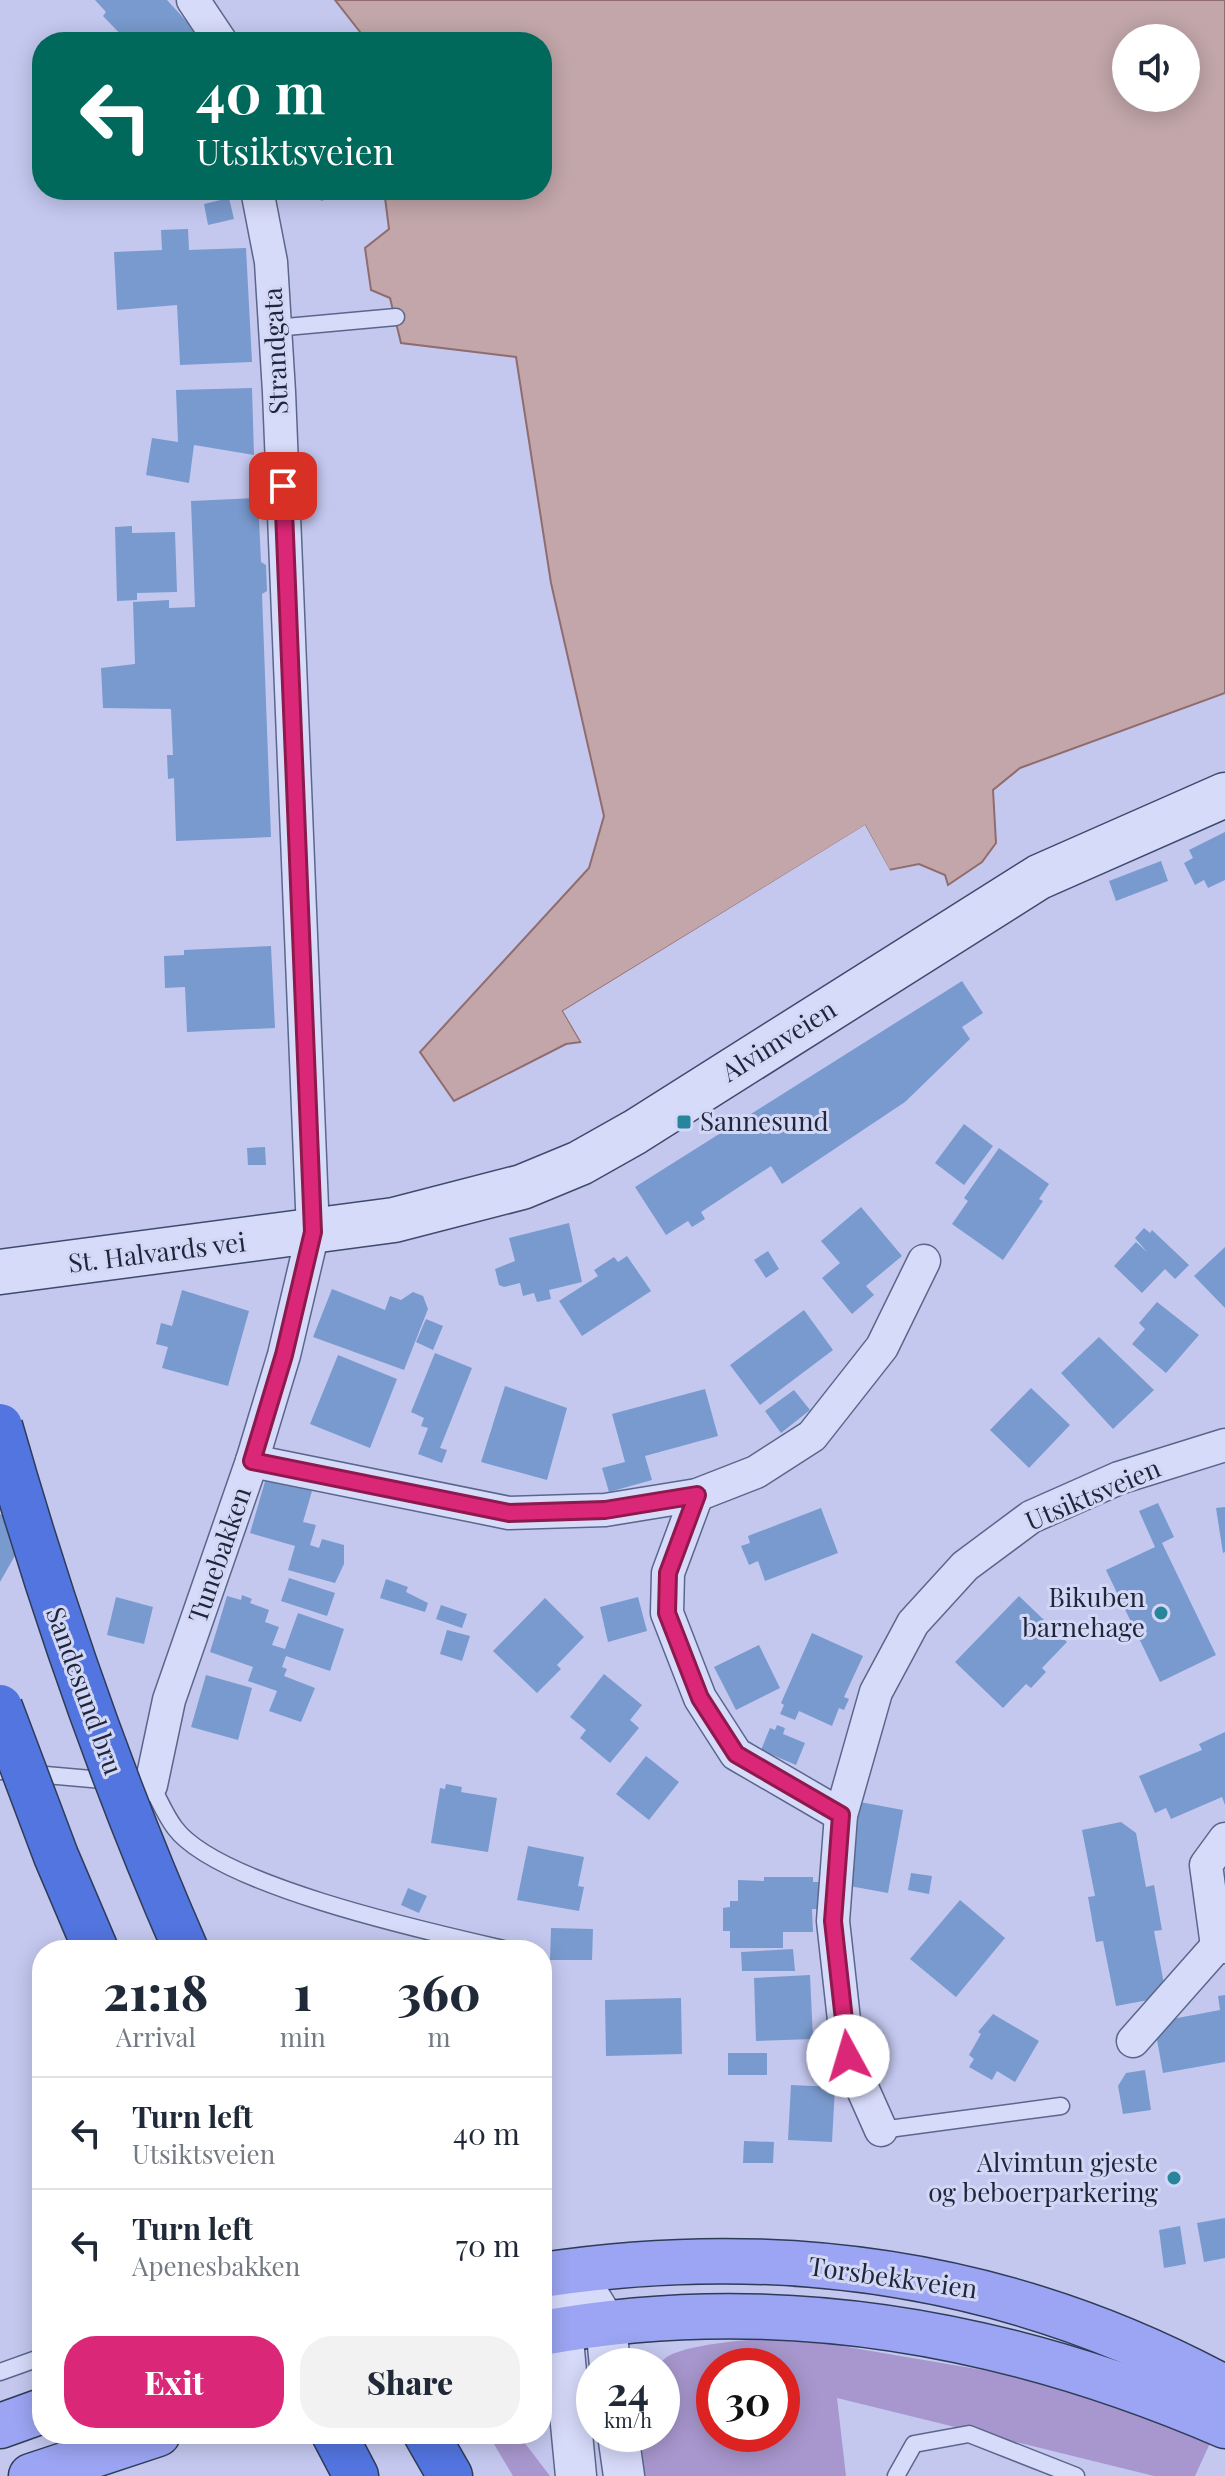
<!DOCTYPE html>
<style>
body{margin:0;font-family:"Playfair Display",serif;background:#f2f2f3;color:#1f2937;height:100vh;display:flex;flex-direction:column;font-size:30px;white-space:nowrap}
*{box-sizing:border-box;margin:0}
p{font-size:26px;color:#747a83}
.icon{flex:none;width:44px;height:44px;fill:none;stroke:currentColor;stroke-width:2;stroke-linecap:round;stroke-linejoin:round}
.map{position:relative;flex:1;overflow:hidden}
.side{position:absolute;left:32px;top:1940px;width:520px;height:504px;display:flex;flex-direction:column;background:#fff;border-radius:32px;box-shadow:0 4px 20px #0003}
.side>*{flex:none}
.banner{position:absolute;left:32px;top:32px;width:520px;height:168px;border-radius:32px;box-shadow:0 4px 20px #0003;background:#00695c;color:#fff;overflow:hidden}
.fabs{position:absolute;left:1112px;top:24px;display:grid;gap:16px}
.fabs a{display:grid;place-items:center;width:88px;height:88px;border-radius:50%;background:#fff;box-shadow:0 4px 20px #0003;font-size:40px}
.speed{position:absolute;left:576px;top:2348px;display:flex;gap:16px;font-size:40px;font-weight:700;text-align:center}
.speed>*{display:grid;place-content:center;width:104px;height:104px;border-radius:50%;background:#fff;box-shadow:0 4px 20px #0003;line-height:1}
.speed small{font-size:20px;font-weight:400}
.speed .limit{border:12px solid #d22;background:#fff;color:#111}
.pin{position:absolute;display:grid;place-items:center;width:68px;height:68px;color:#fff;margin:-34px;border-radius:16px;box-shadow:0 4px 12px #0006}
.me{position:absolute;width:88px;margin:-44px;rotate:354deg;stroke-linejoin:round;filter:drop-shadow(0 0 6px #0008)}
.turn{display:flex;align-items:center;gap:28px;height:168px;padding:0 32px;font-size:36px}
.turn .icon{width:104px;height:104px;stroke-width:2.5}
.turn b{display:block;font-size:56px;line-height:68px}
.eta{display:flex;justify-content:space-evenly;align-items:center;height:136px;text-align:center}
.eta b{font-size:48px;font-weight:800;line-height:56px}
.cta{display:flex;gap:16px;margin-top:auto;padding:16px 32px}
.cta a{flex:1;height:92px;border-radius:32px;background:#db2777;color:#fff;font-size:32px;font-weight:800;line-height:92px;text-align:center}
.cta a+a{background:#f2f2f3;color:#1f2937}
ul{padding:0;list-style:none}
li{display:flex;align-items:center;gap:24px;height:112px;padding:0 32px;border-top:2px solid #e0e1e3}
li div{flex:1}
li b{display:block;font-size:30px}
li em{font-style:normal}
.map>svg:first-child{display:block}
.green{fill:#a897ce;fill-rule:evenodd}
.water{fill:#c2a6a9;stroke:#916c6e;stroke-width:2;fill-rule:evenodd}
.pier{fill:#c4c8ef}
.building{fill:#799ace}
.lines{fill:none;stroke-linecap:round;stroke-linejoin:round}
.service-casing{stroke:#5a678a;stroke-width:19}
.minor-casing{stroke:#5a678a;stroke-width:35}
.tertiary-casing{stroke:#5a678a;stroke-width:43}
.secondary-casing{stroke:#3d4b6c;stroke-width:47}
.primary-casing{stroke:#2e3c58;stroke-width:47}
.motorway-casing{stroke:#2e3c58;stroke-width:47}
.service{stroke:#d7dbfa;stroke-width:16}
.minor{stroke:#d7dbfa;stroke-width:32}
.tertiary{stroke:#d7dbfa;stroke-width:40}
.secondary{stroke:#d7dbfa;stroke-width:44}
.primary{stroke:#9ba5f3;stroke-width:44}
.motorway{stroke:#5375e0;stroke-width:44}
.motorway-bridge-casing{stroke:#2e3c58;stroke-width:47;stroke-linecap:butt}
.motorway-bridge{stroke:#5375e0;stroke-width:44}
.route-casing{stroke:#8e194d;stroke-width:20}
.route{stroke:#db2777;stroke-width:14}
.poi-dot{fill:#28859b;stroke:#d3d7f6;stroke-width:3}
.labels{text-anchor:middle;stroke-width:6;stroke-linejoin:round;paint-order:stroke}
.street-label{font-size:26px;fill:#1e273a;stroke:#d3d7f6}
.poi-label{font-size:26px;fill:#1e273a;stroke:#d3d7f6;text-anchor:end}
</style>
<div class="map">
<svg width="1225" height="2476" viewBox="0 0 1225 2476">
<rect width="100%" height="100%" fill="#c4c8ef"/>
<g class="green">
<path d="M757,2339L830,2344L1047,2381L1211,2441L1195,2476H1154L837,2398L846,2476H642L638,2434H662C662,2419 658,2370 662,2362C671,2346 738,2341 757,2339ZM714,2366H782V2434H714Z"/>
<polygon points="488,2434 518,2434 550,2476 513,2476"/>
</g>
<path class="water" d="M335,0H1225V693L1020,768L993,790L996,843L982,862L948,885L945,875L919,864L889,870L865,826L563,1011L581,1042L566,1044L454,1101L420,1052L589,868L604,816L551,583L516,357L401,343L390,298L371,290L365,248L389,229L384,190H542V42H358L364,37ZM1126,38H1186V98H1126Z"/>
<polygon class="pier" points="865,825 892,874 886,872 863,831 568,1012 584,1040 583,1045 563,1011"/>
<g class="building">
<polygon points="95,0 167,0 199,35 191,42 128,42 103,16 106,12"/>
<polygon points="318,190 355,190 355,191 321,201"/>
<polygon points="229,198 234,219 208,225 204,204"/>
<polygon points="188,229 189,250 246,248 252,362 180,365 177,305 117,310 114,252 162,250 161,230"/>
<polygon points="252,388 254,455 194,445 189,483 146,475 152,438 178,442 176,390"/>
<polygon points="258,498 261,562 266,565 267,591 262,594 271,837 176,841 174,778 168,779 167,755 173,755 171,709 103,708 101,668 135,664 133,602 169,600 169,608 195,607 191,501"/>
<polygon points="132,526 132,533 175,532 177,592 137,593 137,600 117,601 115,527"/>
<polygon points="1225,832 1225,880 1208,888 1204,880 1195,885 1184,863 1193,858 1189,850"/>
<polygon points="1161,861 1168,881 1116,901 1109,881"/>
<polygon points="271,946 275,1028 187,1032 185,987 165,988 164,956 184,955 184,950"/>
<polygon points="962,981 983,1013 962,1027 970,1039 905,1102 782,1184 771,1166 701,1212 705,1219 692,1227 688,1221 666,1235 635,1187"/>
<polygon points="964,1124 993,1146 964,1185 935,1163"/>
<polygon points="265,1147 266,1165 248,1165 247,1148"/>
<polygon points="999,1148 1049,1184 1039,1199 1043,1201 1003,1260 952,1224 968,1201 964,1198"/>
<polygon points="861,1207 902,1256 866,1286 874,1295 852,1314 822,1278 840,1263 821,1241"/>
<polygon points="569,1223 582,1282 549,1290 551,1299 537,1302 534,1293 523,1296 520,1283 504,1287 499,1285 495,1269 515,1261 509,1238"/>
<polygon points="1144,1228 1150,1233 1152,1230 1189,1265 1175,1279 1165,1269 1142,1293 1114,1266 1136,1242 1147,1252 1135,1238"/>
<polygon points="1225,1247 1225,1308 1194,1276"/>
<polygon points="768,1251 779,1269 766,1278 754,1260"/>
<polygon points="627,1256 651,1291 582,1336 559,1301 598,1276 594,1270 614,1257 618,1262"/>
<polygon points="332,1289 385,1310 390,1296 401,1300 413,1292 423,1296 428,1309 404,1370 313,1337"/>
<polygon points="182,1290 249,1311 228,1386 162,1368 168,1347 156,1344 161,1323 172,1326"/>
<polygon points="1157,1302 1199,1335 1166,1373 1132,1344 1145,1329 1139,1323"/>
<polygon points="804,1310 833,1350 760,1405 730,1365"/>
<polygon points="426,1319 443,1326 433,1350 416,1342"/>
<polygon points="1099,1337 1154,1390 1113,1429 1061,1373"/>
<polygon points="435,1353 472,1368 440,1448 447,1450 442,1463 418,1454 428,1428 421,1426 424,1418 411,1412"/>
<polygon points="338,1355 397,1379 370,1448 310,1424"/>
<polygon points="505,1386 567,1408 547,1480 481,1462"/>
<polygon points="1031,1388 1070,1425 1029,1468 990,1430"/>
<polygon points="705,1389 718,1436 645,1456 652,1480 609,1492 602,1468 625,1462 612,1414"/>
<polygon points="794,1390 810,1410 781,1433 765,1411"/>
<polygon points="266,1478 312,1491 303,1522 316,1525 310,1545 319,1548 322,1539 344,1545 344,1564 335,1583 288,1570 295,1546 250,1533"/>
<polygon points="1158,1503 1174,1537 1162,1543 1216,1655 1160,1682 1106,1570 1155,1547 1139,1511"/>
<polygon points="1225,1507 1225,1552 1223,1553 1216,1508"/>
<polygon points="821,1508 838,1553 765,1581 758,1561 749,1565 741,1546 750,1543 748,1536"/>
<polygon points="0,1514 29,1531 0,1582"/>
<polygon points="289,1578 335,1593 327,1616 281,1601"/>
<polygon points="386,1579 408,1587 406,1592 428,1603 425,1612 380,1598"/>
<polygon points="242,1595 252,1599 250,1603 269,1610 265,1622 279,1627 272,1645 285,1649 298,1613 344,1629 330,1671 286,1656 282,1667 287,1669 284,1676 315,1688 301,1722 269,1711 277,1691 248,1681 253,1667 210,1652 227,1596 241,1600"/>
<polygon points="1019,1596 1067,1642 1042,1668 1046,1672 1031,1688 1026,1684 1003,1708 955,1662"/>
<polygon points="116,1597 153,1607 144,1644 107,1635"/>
<polygon points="638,1597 647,1631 608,1642 600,1607"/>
<polygon points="545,1598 584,1637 557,1665 561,1669 537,1693 493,1651"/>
<polygon points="441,1605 467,1614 462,1628 436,1619"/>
<polygon points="447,1630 470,1636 462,1661 440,1654"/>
<polygon points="812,1633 863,1656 844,1697 849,1699 844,1710 839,1708 832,1726 799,1711 795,1720 780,1714 784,1705 781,1703"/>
<polygon points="759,1645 780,1688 736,1710 714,1667"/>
<polygon points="604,1674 642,1705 630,1720 639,1728 610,1763 580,1738 586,1730 570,1717"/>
<polygon points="206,1675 252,1688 238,1740 191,1727"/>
<polygon points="777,1725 785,1728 783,1734 805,1743 796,1765 761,1750 770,1728 775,1730"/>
<polygon points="1225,1732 1225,1805 1222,1797 1171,1819 1166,1808 1155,1813 1139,1776 1202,1750 1199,1744"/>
<polygon points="646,1756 679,1782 649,1820 616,1794"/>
<polygon points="446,1784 462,1787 461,1792 497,1798 488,1852 431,1843 440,1788 445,1789"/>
<polygon points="860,1802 903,1810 888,1893 844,1885"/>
<polygon points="1121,1822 1136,1833 1146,1887 1154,1885 1162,1930 1154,1931 1164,1984 1154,1999 1116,2006 1103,1941 1096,1942 1088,1897 1095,1896 1082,1830"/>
<polygon points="528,1846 584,1857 578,1886 584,1887 579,1911 517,1900"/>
<polygon points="911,1873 932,1876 929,1894 908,1890"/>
<polygon points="764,1877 813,1877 813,1882 819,1882 819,1909 812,1909 813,1932 783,1932 783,1948 730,1948 730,1931 723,1931 723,1908 730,1907 730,1901 738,1901 738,1880 764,1881"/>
<polygon points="408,1888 427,1896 419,1913 401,1905"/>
<polygon points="960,1900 1005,1938 956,1997 910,1959"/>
<polygon points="551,1928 593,1929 592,1960 550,1960"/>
<polygon points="793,1949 795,1971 742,1971 741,1952"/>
<polygon points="810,1975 813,2039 756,2041 754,1978"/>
<polygon points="1225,1995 1225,2062 1163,2073 1156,2034 1167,2020 1220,2010 1218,1996"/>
<polygon points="681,1998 682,2054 606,2056 605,2000"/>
<polygon points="993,2014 1039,2041 1015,2082 997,2071 992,2080 969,2067 974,2059 969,2055 981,2034 978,2032"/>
<rect x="728" y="2053" width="39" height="22"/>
<polygon points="1145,2070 1151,2110 1123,2114 1118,2086 1126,2073"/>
<polygon points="791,2085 835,2087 832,2142 788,2140"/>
<polygon points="744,2141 774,2142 773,2163 743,2163"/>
<polygon points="1225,2218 1225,2258 1204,2262 1197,2223"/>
<polygon points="1180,2226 1186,2264 1164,2268 1159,2230"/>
</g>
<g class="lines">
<defs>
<g id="service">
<polyline points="275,328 396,317"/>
<polyline points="0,1771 114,1781"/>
<path d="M145,1784L151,1785C159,1799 165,1815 175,1828C218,1886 434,1933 508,1950"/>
<polyline points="881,2130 1061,2106"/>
<polyline points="0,2372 42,2357"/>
<polyline points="896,2476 914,2444 969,2434 1076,2476"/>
</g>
<g id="minor">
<polyline points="193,0 221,42"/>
<polyline points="252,1461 509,1513 605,1510 697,1495 756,1472 812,1436 882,1347 924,1261"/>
<polyline points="697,1495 668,1573 667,1613 700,1698 736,1754 841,1815"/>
<polyline points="151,1785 169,1700 252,1461 284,1355 313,1232 279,392 271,262 257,190"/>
<polyline points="1225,1839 1206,1865 1217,1946 1225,1947"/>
<polyline points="1133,2041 1217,1946"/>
<polyline points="881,2130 848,2056 833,1921 841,1815 876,1692 913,1623 965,1566 1031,1517 1119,1478 1225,1445"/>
</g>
<g id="tertiary">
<polyline points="573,2271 562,2330 576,2476"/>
<polyline points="590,2298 606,2324 610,2366"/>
<polyline points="618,2434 624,2476"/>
</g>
<polyline id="secondary" points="0,1272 394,1220 522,1187 580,1163 635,1132 1039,877 1225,795"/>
<g id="primary">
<path d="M542,2275C782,2239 1011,2272 1225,2388"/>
<path d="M542,2333C778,2290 1007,2332 1225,2426"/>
<polyline points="0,2426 42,2411"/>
<polyline points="31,2476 158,2434"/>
</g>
<g id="motorway">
<polyline points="334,2434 356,2476"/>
<polyline points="426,2434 450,2476"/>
</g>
</defs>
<use href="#service" class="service-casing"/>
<use href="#minor" class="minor-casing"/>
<use href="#tertiary" class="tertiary-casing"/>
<use href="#secondary" class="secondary-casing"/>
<use href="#primary" class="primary-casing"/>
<use href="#motorway" class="motorway-casing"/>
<use href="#service" class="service"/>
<use href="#minor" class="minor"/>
<use href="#tertiary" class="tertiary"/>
<use href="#secondary" class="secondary"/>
<use href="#primary" class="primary"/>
<use href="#motorway" class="motorway"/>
<defs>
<g id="motorway-bridge">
<path d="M0,1426C51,1605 111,1779 186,1950"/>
<polyline points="0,1707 56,1856 96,1950"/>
</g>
</defs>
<use href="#motorway-bridge" class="motorway-bridge-casing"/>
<use href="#motorway-bridge" class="motorway-bridge"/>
</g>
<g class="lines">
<defs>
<polyline id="route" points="283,486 313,1232 284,1355 252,1461 509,1513 605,1510 697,1495 668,1573 667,1613 700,1698 736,1754 841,1815 833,1921 848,2056"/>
</defs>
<use href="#route" class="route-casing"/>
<use href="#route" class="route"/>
</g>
<g class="poi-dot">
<rect x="676" y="1114" width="16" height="16" rx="4"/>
<circle cx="1161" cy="1613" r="8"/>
<circle cx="1174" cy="2178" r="8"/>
</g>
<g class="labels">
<g class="street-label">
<text transform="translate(276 351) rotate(-93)" y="9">Strandgata</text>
<text transform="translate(779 1041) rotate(-32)" y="9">Alvimveien</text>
<text transform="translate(157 1253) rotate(-7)" y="9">St. Halvards vei</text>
<text transform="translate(1093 1495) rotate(-23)" y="9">Utsiktsveien</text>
<text transform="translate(220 1555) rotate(-71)" y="9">Tunebakken</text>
<text transform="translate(84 1691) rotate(70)" y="9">Sandesund bru</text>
<text transform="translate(893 2278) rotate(8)" y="9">Torsbekkveien</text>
</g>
<g class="poi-label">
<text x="700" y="1131" text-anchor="start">Sannesund</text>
<text x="1145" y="1607">Bikuben<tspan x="1145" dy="30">barnehage</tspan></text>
<text x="1158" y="2172">Alvimtun gjeste<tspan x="1158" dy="30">og beboerparkering</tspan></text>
</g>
</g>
</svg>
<div class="fabs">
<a><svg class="icon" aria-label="sound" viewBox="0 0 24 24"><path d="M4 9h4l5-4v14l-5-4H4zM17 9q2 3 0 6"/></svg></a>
</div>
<div class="speed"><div>24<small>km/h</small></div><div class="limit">30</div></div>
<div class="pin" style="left:283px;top:486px;background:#d93025"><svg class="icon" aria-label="arrive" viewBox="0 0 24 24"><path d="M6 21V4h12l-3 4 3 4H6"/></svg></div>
<svg class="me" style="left:848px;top:2056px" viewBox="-20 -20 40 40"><circle r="19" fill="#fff"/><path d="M0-13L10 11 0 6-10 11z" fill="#db2777"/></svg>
<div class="banner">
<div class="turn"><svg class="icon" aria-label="left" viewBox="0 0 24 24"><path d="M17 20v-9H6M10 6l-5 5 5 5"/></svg><div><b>40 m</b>Utsiktsveien</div></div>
</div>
<section class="side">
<div class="eta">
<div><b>21:18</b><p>Arrival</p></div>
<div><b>1</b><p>min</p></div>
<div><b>360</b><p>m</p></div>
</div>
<ul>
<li><svg class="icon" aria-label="left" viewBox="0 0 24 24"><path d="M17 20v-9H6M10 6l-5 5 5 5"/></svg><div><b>Turn left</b><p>Utsiktsveien</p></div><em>40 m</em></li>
<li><svg class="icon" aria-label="left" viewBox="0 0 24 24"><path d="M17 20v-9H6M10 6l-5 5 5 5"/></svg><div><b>Turn left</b><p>Apenesbakken</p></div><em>70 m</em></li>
</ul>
<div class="cta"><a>Exit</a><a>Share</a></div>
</section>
</div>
